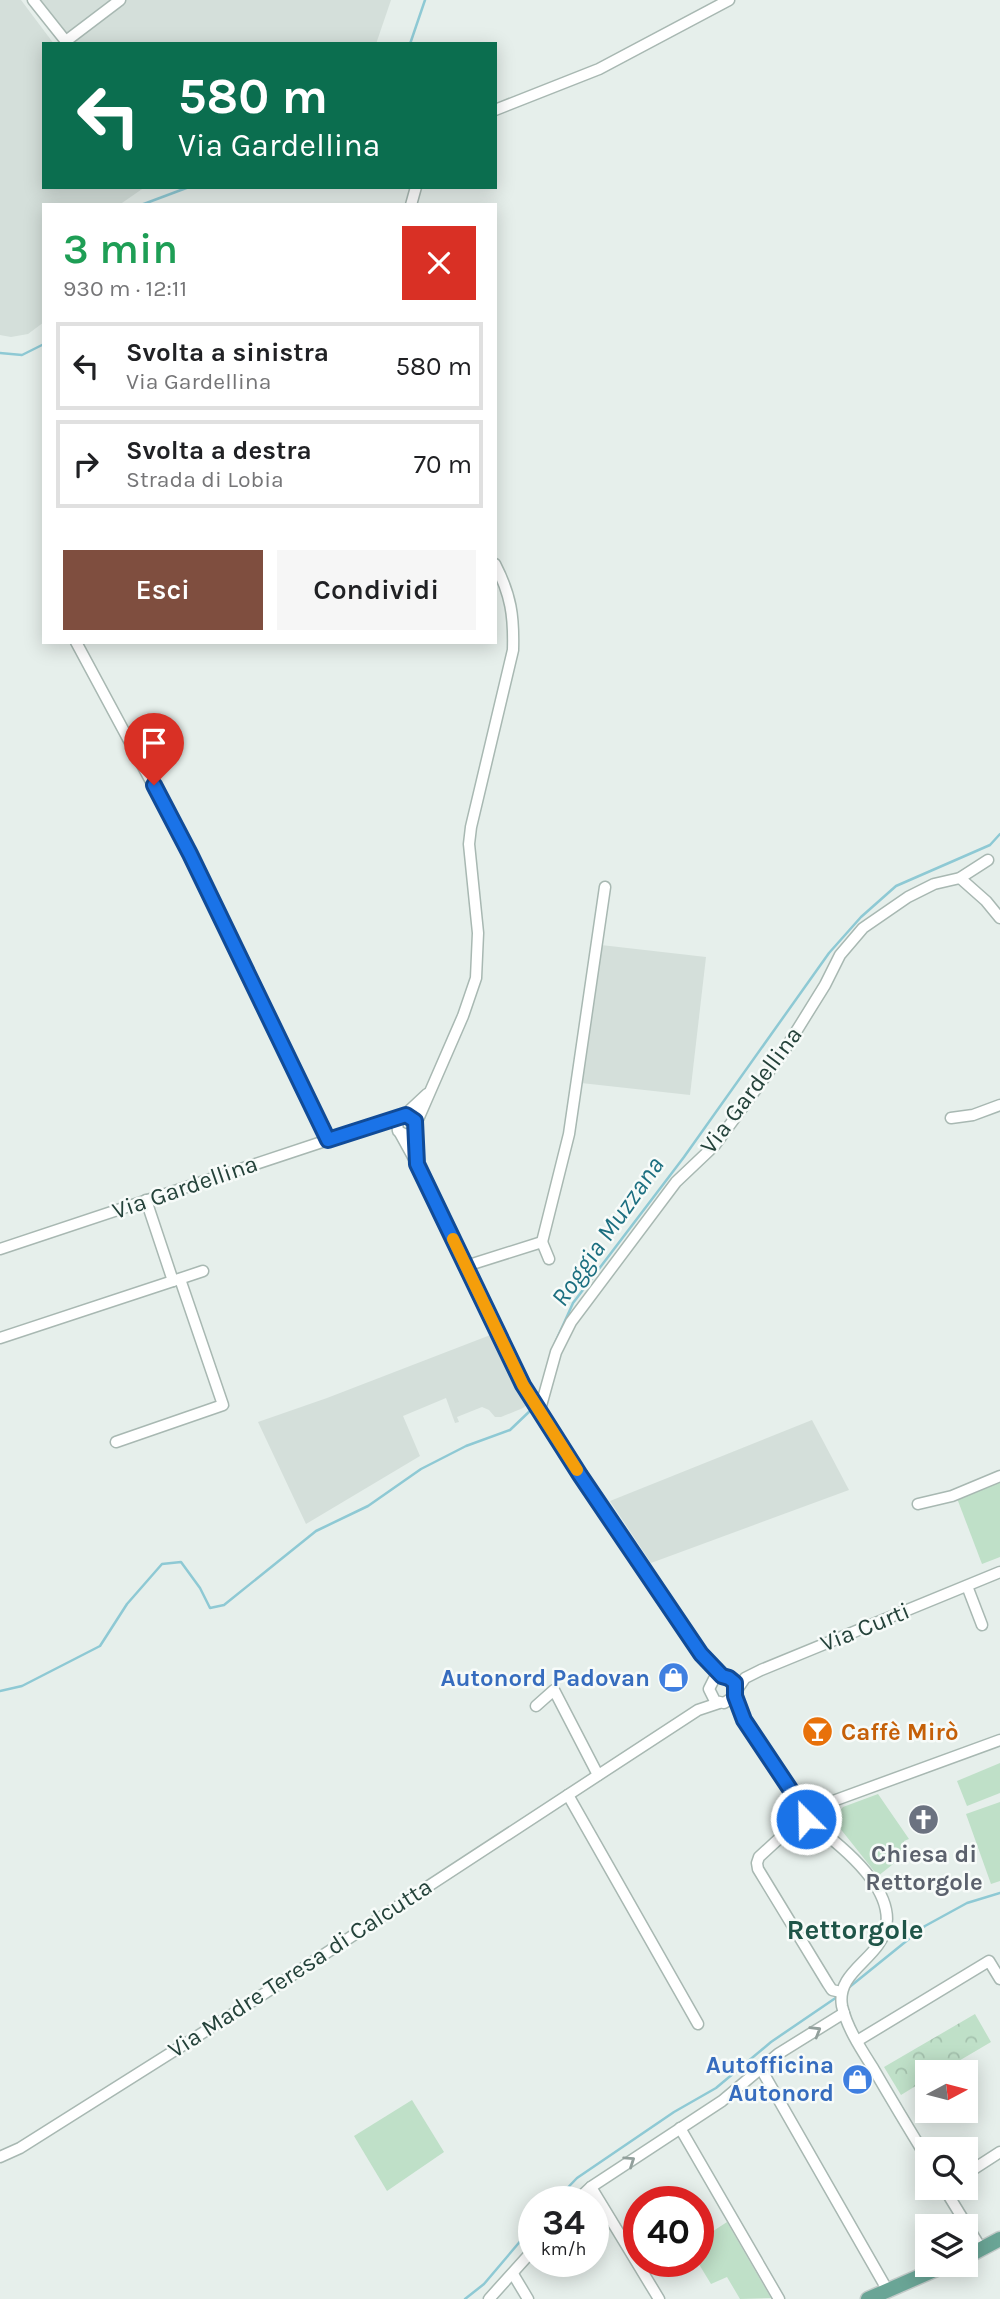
<!DOCTYPE html>
<html lang="it">
<meta charset="utf-8">
<style>
body{margin:0;font-family:Karla,sans-serif;background:#f6f6f6;color:#202124;height:100vh;display:flex;flex-direction:column;font-size:26px;white-space:nowrap}
*{box-sizing:border-box;margin:0}
p{font-size:23px;color:#757577}
.icon{flex:none;width:38px;height:38px;fill:none;stroke:currentColor;stroke-width:2;stroke-linecap:round;stroke-linejoin:round}
.map{position:relative;flex:1;overflow:hidden}
.drawer{position:absolute;left:42px;top:203px;width:455px;height:441px;display:flex;flex-direction:column;background:#fff;border-radius:0px;box-shadow:0 4px 18px #0003}
.drawer>*{flex:none}
.hud{position:absolute;left:42px;top:42px;width:455px;height:147px;border-radius:0px;box-shadow:0 4px 18px #0003;background:#0b6e4f;color:#fff;overflow:hidden}
.needle{width:46px;rotate:83deg}
.tools{position:absolute;left:915px;top:2060px;display:grid;gap:14px}
.tools a{display:grid;place-items:center;width:63px;height:63px;border-radius:0px;background:#fff;box-shadow:0 4px 18px #0003;font-size:35px}
.speed{position:absolute;left:518px;top:2186px;display:flex;gap:14px;font-size:35px;font-weight:700;text-align:center}
.speed>*{display:grid;place-content:center;width:91px;height:91px;border-radius:50%;background:#fff;box-shadow:0 4px 18px #0003;line-height:1}
.speed small{font-size:18px;font-weight:400}
.speed .limit{border:10px solid #d22;background:#fff;color:#111}
.pin{position:absolute;display:grid;place-items:center;width:60px;height:60px;color:#fff;margin:-72px -30px;border-radius:50% 50% 50% 0;rotate:-45deg;box-shadow:0 0 7px #0007}
.pin .icon{rotate:45deg}
.me{position:absolute;width:77px;margin:-38px;rotate:337deg;stroke-linejoin:round;filter:drop-shadow(0 0 5px #0008)}
.turn{display:flex;align-items:center;gap:24px;height:147px;padding:0 21px;font-size:32px}
.turn .icon{width:91px;height:91px;stroke-width:2.5}
.turn b{display:block;font-size:49px;line-height:60px}
.round{display:grid;place-items:center;flex:none;width:74px;height:74px;border-radius:0px;background:#f6f6f6}
.summary{display:flex;align-items:center;justify-content:space-between;height:119px;padding:0 21px}
h1{font-size:42px;font-weight:600;line-height:52px;color:#1e9e55}
.cta{display:flex;gap:14px;margin-top:auto;padding:14px 21px}
.cta a{flex:1;height:80px;border-radius:0px;background:#7f4e3f;color:#fff;font-size:28px;font-weight:600;line-height:80px;text-align:center}
.cta a+a{background:#f6f6f6;color:#202124}
ul{padding:0;list-style:none}
li{display:flex;align-items:center;gap:21px;height:88px;margin:0 14px 10px;padding:0 7px;border:4px solid #e0e0e0;border-radius:0px}
li div{flex:1}
li b{display:block;font-size:26px}
li em{font-style:normal}
.map>svg:first-child{display:block}
.built{fill:#d4dfda}
.green{fill:#bfe0c8}
.forest{fill:url(#forest-crowns)}
.lines{fill:none;stroke-linecap:round;stroke-linejoin:round}
.stream{stroke:#8ec9d4;stroke-width:2.5}
.minor-casing{stroke:#a8b8b2;stroke-width:13}
.major-casing{stroke:#c2cac8;stroke-width:17}
.minor{stroke:#fff;stroke-width:10}
.major{stroke:#6aa596;stroke-width:14}
.oneway{stroke:#92a09c}
.route-casing{stroke:#114b97;stroke-width:18}
.route{stroke:#1a73e8;stroke-width:12}
.slow{stroke:#f59e0b;stroke-width:12}
.labels{text-anchor:middle;stroke-width:5;stroke-linejoin:round;paint-order:stroke}
.street-label{font-size:24px;fill:#24423a;stroke:#f7fbf9}
.shop-label{font-size:24px;font-weight:bold;fill:#366cbe;stroke:#f7fbf9;text-anchor:end}
.food-label{font-size:24px;font-weight:bold;fill:#c56008;stroke:#f7fbf9;text-anchor:start}
.worship-label{font-size:24px;font-weight:bold;fill:#5b616d;stroke:#f7fbf9}
.water-label{font-size:26px;font-style:italic;fill:#1c6f80;stroke:#f7fbf9}
.quarter-label{font-size:28px;font-weight:bold;fill:#1f5548;stroke:#f7fbf9}
</style>
<div class="map">
<svg width="1000" height="2299" viewBox="0 0 1000 2299">
<defs>
<pattern id="forest-crowns" width="20" height="18" patternUnits="userSpaceOnUse" patternTransform="scale(1.75)"><rect width="20" height="18" fill="#bfe0c8"/><path d="M2 6a3 3 0 1 1 6 0M12 15a3 3 0 1 1 6 0" fill="none" stroke="#a4c1ad"/></pattern>
</defs>
<rect width="100%" height="100%" fill="#e6efeb"/>
<g class="built">
<polygon points="0,0 21,0 54,44 44,44 44,187 145,187 119,205 44,205 44,322 28,334 11,337 0,335"/>
<polygon points="32,0 391,0 376,44 66,44"/>
<polygon points="601,945 706,957 690,1095 581,1083"/>
<polygon points="493,1334 503,1348 528,1404 523,1408 501,1417 495,1417 489,1410 482,1407 457,1417 459,1422 455,1423 446,1398 403,1416 420,1456 306,1524 258,1422 327,1398"/>
<polygon points="812,1420 849,1490 651,1563 610,1501"/>
</g>
<g class="green">
<polygon points="1000,1477 1000,1557 982,1564 955,1493"/>
<polygon points="1000,1763 1000,1793 967,1806 957,1781"/>
<polygon points="878,1794 909,1839 904,1841 902,1857 878,1876 839,1827 837,1815 843,1807"/>
<polygon points="1000,1802 1000,1881 991,1884 966,1814"/>
<polygon points="412,2100 444,2152 387,2191 354,2136"/>
<polygon points="727,2222 771,2298 740,2299 727,2277 711,2284 697,2261 698,2241"/>
</g>
<polygon class="forest" points="975,2014 991,2042 940,2072 928,2072 927,2079 901,2095 884,2067"/>
<g class="lines">
<g class="stream">
<polyline points="410,44 425,0"/>
<polyline points="141,205 189,187"/>
<polyline points="0,353 22,355 44,344"/>
<polyline points="555,1343 573,1303 684,1157 829,953 861,917 896,886 990,845 1000,834"/>
<polyline points="0,1691 22,1686 100,1646 127,1604 162,1564 181,1562 200,1588 210,1608 224,1605 316,1531 368,1506 421,1469 466,1446 510,1430 532,1409"/>
<polyline points="847,1989 925,1926 967,1903 1000,1893"/>
<polyline points="554,2202 577,2178 674,2112 716,2088 771,2042 837,1997"/>
<polyline points="465,2299 484,2284 534,2225"/>
</g>
<defs>
<g id="minor">
<polyline points="33,0 68,44"/>
<polyline points="66,41 120,0"/>
<polyline points="495,110 599,69 729,0"/>
<polyline points="411,205 416,187"/>
<polyline points="76,642 190,854 328,1140"/>
<polyline points="960,878 986,901 1000,918"/>
<polyline points="406,1115 413,1118 416,1124 413,1132 406,1135 398,1131 397,1122 427,1094"/>
<polyline points="951,1118 973,1115 1000,1105"/>
<path d="M416,1124L463,1016L476,978L478,933L469,844L471,827L513,650C514,616 511,595 495,564"/>
<polyline points="400,1133 417,1164 523,1385 539,1413 701,1654 722,1676 729,1678 735,1683 735,1696 724,1703 715,1701 709,1689 714,1679 722,1676"/>
<polyline points="146,1200 173,1281 203,1271"/>
<polyline points="542,1242 569,1134 605,887"/>
<polyline points="0,1249 328,1140 399,1118"/>
<polyline points="466,1266 542,1242 549,1259"/>
<polyline points="0,1338 173,1281"/>
<polyline points="539,1413 556,1352 571,1322 676,1182 715,1145 784,1051 825,985 840,955 863,928 908,897 934,884 960,878 988,860"/>
<polyline points="116,1442 223,1405 180,1279"/>
<polyline points="918,1504 952,1496 1000,1476"/>
<polyline points="967,1586 982,1625"/>
<polyline points="737,1690 745,1678 761,1670 1000,1572"/>
<polyline points="735,1696 744,1720 806,1815"/>
<polyline points="536,1706 554,1690 598,1775"/>
<polyline points="568,1795 698,2024"/>
<circle cx="815" cy="1817" r="9"/>
<polyline points="814,1808 1000,1740"/>
<polyline points="806,1819 797,1822 759,1857 757,1863 758,1869 828,1984 832,1990 841,1992"/>
<path d="M815,1826C847,1850 910,1901 878,1945C864,1965 837,1978 842,2006C847,2028 861,2049 873,2068C891,2099 909,2129 928,2160"/>
<polyline points="857,2041 989,1961 1000,1979"/>
<polyline points="761,2069 888,2291"/>
<polyline points="680,2128 779,2299"/>
<polyline points="0,2157 20,2148 242,2008 698,1710 719,1703"/>
<polyline points="966,2174 1000,2152"/>
<polyline points="591,2187 659,2299"/>
<polyline points="944,2188 982,2250"/>
<polyline points="575,2202 591,2187 722,2101 778,2054 844,2013"/>
<polyline points="513,2274 528,2299"/>
<polyline points="489,2299 534,2249"/>
</g>
<g id="major">
<polyline points="966,2257 1000,2239"/>
<polyline points="868,2299 948,2264"/>
</g>
</defs>
<use href="#minor" class="minor-casing"/>
<use href="#major" class="major-casing"/>
<use href="#minor" class="minor"/>
<use href="#major" class="major"/>
</g>
<defs><path id="oneway-chevron" d="M-2-3.5L2.5 0L-2 3.5" fill="none" stroke-width="1.6" stroke-linecap="round" stroke-linejoin="round" transform="scale(1.75)"/></defs>
<g class="oneway">
<use href="#oneway-chevron" transform="translate(816 2031) rotate(-31)"/>
<use href="#oneway-chevron" transform="translate(630 2161) rotate(-34)"/>
</g>
<g class="lines">
<defs>
<polyline id="route" points="154,785 190,854 328,1140 406,1115 415,1121 417,1164 523,1385 580,1475 701,1654 722,1676 729,1678 735,1683 735,1696 744,1720 792,1792 812,1808 807,1812 806,1819"/>
</defs>
<use href="#route" class="route-casing"/>
<use href="#route" class="route"/>
<polyline class="slow" points="453,1239 523,1385 577,1470"/>
</g>
<defs>
<symbol id="shop-disc" viewBox="-11 -11 22 22"><circle r="9.5" fill="#3f7fe0" stroke="#f7fbf9"/><path d="M-5-2.5h2.3a2.7 3.5 0 0 1 5.4 0H5L5.5 6h-11ZM-1.5-2.5h3a1.5 2.3 0 0 0-3 0Z" fill="#fff"/></symbol>
<symbol id="bar-disc" viewBox="-11 -11 22 22"><circle r="9.5" fill="#e8710a" stroke="#f7fbf9"/><path d="M-6-5H6L.8 .8V4.5H3.5V6h-7V4.5H-.8V.8Z" fill="#fff"/></symbol>
<symbol id="church-disc" viewBox="-11 -11 22 22"><circle r="9.5" fill="#6b7280" stroke="#f7fbf9"/><path d="M-1.2-6h2.4v3.5h3.3v2.4h-3.3V6h-2.4V-.1h-3.3v-2.4h3.3Z" fill="#fff"/></symbol>
</defs>
<g fill-rule="evenodd">
<use href="#shop-disc" x="656" y="1660" width="35" height="35"/>
<use href="#bar-disc" x="800" y="1714" width="35" height="35"/>
<use href="#church-disc" x="906" y="1802" width="35" height="35"/>
<use href="#shop-disc" x="840" y="2062" width="35" height="35"/>
</g>
<g class="labels">
<g class="street-label">
<text transform="translate(751 1090) rotate(-53)" y="8">Via Gardellina</text>
<text transform="translate(185 1187) rotate(-19)" y="8">Via Gardellina</text>
<text transform="translate(865 1627) rotate(-22)" y="8">Via Curti</text>
<text transform="translate(300 1968) rotate(-33)" y="8">Via Madre Teresa di Calcutta</text>
</g>
<g class="shop-label">
<text x="650" y="1686">Autonord Padovan</text>
<text x="834" y="2073">Autofficina<tspan x="834" dy="28">Autonord</tspan></text>
</g>
<g class="food-label">
<text x="841" y="1740">Caffè Mirò</text>
</g>
<g class="worship-label">
<text x="924" y="1862">Chiesa di<tspan x="924" dy="28">Rettorgole</tspan></text>
</g>
<g class="water-label">
<text transform="translate(607 1231) rotate(-55)" y="9">Roggia Muzzana</text>
</g>
<g class="quarter-label">
<text x="855" y="1939">Rettorgole</text>
</g>
</g>
</svg>
<div class="tools">
<a><svg class="needle" viewBox="-14 -14 28 28"><path d="M0-13l5 13h-10z" fill="#e53935"/><path d="M0 13l5-13h-10z" fill="#757577"/></svg></a>
<a><svg class="icon" aria-label="search" viewBox="0 0 24 24"><circle cx="10" cy="10" r="6"/><path d="M15 15l6 6"/></svg></a>
<a><svg class="icon" aria-label="layers" viewBox="0 0 24 24"><path d="M12 4l9 5-9 5-9-5zM3 14l9 5 9-5"/></svg></a>
</div>
<div class="speed"><div>34<small>km/h</small></div><div class="limit">40</div></div>
<div class="pin" style="left:154px;top:785px;background:#d93025"><svg class="icon" aria-label="arrive" viewBox="0 0 24 24"><path d="M6 21V4h12l-3 4 3 4H6"/></svg></div>
<svg class="me" style="left:806px;top:1819px" viewBox="-20 -20 40 40"><circle r="17" fill="#1a73e8" stroke="#fff" stroke-width="3"/><path d="M0-11L8 9 0 5-8 9z" fill="#fff"/></svg>
<div class="hud">
<div class="turn"><svg class="icon" aria-label="left" viewBox="0 0 24 24"><path d="M17 20v-9H6M10 6l-5 5 5 5"/></svg><div><b>580 m</b>Via Gardellina</div></div>
</div>
<section class="drawer">
<div class="summary"><div><h1>3 min</h1><p>930 m · 12:11</p></div><a class="round" style="background:#d93025;color:#fff"><svg class="icon" aria-label="close" viewBox="0 0 24 24"><path d="M6 6l12 12M18 6L6 18"/></svg></a></div>
<ul>
<li><svg class="icon" aria-label="left" viewBox="0 0 24 24"><path d="M17 20v-9H6M10 6l-5 5 5 5"/></svg><div><b>Svolta a sinistra</b><p>Via Gardellina</p></div><em>580 m</em></li>
<li><svg class="icon" aria-label="right" viewBox="0 0 24 24"><path d="M7 20v-9h11M14 6l5 5-5 5"/></svg><div><b>Svolta a destra</b><p>Strada di Lobia</p></div><em>70 m</em></li>
</ul>
<div class="cta"><a>Esci</a><a>Condividi</a></div>
</section>
</div>
